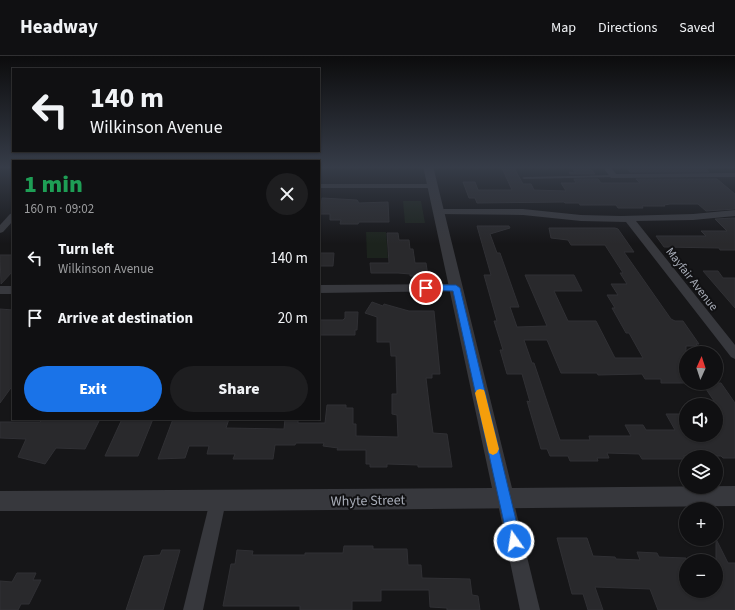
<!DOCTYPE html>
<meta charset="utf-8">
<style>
body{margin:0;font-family:"Source Sans 3",sans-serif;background:#1e1e20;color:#f1f3f6;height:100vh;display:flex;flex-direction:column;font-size:15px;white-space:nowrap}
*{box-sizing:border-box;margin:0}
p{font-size:13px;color:#9c9d9f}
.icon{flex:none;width:22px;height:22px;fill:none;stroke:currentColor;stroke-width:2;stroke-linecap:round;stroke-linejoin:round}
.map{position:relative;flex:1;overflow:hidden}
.panel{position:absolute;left:12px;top:104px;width:308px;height:260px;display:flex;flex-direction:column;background:#101012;border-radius:0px;box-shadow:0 1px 3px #0004,0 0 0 1px #303032}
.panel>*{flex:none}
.top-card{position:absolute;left:12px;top:12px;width:308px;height:84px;border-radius:0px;box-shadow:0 1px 3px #0004,0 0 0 1px #303032;background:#101012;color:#f1f3f6;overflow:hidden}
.needle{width:26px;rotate:3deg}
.fabs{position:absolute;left:679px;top:290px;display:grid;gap:8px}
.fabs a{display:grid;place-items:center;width:44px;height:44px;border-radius:50%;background:#101012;box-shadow:0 1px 3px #0004,0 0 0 1px #303032;font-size:20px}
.pin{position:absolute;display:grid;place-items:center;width:34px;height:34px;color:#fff;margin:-17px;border:2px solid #fff;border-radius:50%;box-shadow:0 1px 4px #0007}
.me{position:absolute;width:44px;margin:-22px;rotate:347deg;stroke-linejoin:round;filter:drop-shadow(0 0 3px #0008)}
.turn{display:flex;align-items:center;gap:14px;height:84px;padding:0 12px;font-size:18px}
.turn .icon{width:52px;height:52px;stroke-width:2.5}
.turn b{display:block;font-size:28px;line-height:34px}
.round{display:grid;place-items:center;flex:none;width:42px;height:42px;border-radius:21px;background:#1e1e20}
.summary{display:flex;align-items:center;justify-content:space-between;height:68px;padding:0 12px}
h1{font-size:24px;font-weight:800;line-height:30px;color:#1e9e55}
.primary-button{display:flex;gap:8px;margin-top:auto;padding:8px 12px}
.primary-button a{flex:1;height:46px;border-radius:24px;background:#1a73e8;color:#fff;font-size:16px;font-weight:800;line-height:46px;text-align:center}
.primary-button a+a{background:#1e1e20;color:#f1f3f6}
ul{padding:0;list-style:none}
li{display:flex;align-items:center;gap:12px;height:60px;padding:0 12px}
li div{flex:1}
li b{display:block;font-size:15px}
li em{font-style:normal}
header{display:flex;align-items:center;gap:24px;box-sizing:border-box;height:56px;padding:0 20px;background:#101012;border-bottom:1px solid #303032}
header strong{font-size:19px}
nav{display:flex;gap:22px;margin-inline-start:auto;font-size:14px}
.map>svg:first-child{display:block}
.green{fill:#1c231d}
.building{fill:#29292c;stroke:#303034}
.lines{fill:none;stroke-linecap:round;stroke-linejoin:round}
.service{fill:#37383d;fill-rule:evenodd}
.minor{fill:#37383d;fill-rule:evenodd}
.tertiary{fill:#37383d;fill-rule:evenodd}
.route{fill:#1a73e8;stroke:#114b97}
.slow{fill:#f59e0b}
.labels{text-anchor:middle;stroke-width:4;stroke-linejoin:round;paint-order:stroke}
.street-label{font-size:12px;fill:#a8adb8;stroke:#111113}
.near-street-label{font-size:14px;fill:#a8adb8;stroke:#111113}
</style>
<header>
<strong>Headway</strong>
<nav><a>Map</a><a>Directions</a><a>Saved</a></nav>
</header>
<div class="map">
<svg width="735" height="554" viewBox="0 0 735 554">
<rect width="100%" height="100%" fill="#161618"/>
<g class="green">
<polygon points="403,145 421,145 425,167 405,167"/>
<polygon points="366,176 386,176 388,202 367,202"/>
</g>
<g class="building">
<polygon points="501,110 513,110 523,128 531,128 534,134 566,135 561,127 576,127 574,123 598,123 601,127 640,127 636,123 717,123 735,138 735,153 706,155 698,148 670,148 664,149 665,150 642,150 643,152 618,152 616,149 580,149 579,147 565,147 564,146 477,147 475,142 469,142 463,126 475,126 478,134 512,134"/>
<polygon points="571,110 589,111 595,118 570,118 569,116 575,117"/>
<polygon points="625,110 702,110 709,116 630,116"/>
<polygon points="322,142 357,144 359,147 388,146 389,166 359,166 358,168 340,168 341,164 330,164 330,158 320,158"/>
<polygon points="735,162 735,194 720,194 719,192 664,191 656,180 706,180 701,175 727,175 715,163"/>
<polygon points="477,170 509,170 510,172 490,178 497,197 500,197 519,251 510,251 517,271 547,270 525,219 574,219 582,235 554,235 568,265 596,265 615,302 643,302 629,277 626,277 612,252 615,252 607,239 618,239 611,228 627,228 620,217 623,217 605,189 571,189 568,184 551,182 549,172 615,172 618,173 634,196 624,196 671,263 675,265 683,265 699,288 696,288 698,290 686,290 686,327 661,327 661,323 645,323 642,318 598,319 597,317 561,317 547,284 524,284 532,307 534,307 560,384 590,384 589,380 631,380 625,369 643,369 646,374 675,374 666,358 686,358 686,379 716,379 716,348 702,327 721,327 735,347 735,402 723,402 721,400 683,400 684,403 642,403 639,398 607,397 609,402 597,402 598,405 570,405 568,400 550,400 547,393 541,393 527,345 530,346 522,318 507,318 500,294 503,294 494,265 497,265 484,219 491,219"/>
<polygon points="387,177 398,177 399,184 409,184 410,193 413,193 415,207 426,207 428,220 410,220 410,218 398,217 371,217 370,207 389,207"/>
<polygon points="319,197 334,197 333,210 319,210"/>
<polygon points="0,199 13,199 13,215 1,228"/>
<polygon points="703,215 718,215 723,222 735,222 735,252"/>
<polygon points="372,246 383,250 384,248 409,255 434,255 440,318 432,318 432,322 426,322 429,347 433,377 447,378 452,411 418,411 418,409 387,408 387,411 370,411 370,408 366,408 366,394 337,394 338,392 323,390 324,387 296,387 295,389 275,389 273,403 233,403 235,398 207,398 209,390 189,390 185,402 158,403 173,363 229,363 226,372 284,373 285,363 298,363 298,367 325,367 327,349 346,349 346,352 353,352 353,368 356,368 356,380 398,381 397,359 392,358 392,338 397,338 396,300 391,300 390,286 377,286 377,261 365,257"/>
<polygon points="0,253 13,254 13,329 0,347"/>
<polygon points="345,256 358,256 357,274 355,274 355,279 319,279 319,264 343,264 345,262"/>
<polygon points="43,363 100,363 85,393 56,392 45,408 18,401 26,383 0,382 0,366 40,366"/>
<polygon points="122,363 153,363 138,400 105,400"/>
<polygon points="557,482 587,482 593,500 615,501 616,503 640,504 637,496 657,497 659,501 686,502 686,537 716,538 716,483 728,507 735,507 735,554 658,554 650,533 595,531 603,554 588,554 583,538 572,538"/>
<polygon points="344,490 373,490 373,493 407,493 408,509 421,509 422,522 470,523 472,539 478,540 480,554 447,554 447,552 430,551 429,534 381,534 381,545 352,545 352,554 300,554 300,550 223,550 231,508 235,508 237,494 253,495 252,499 305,499 305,497 343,497"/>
<polygon points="162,494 180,494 163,554 126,554 144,500 160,499"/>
<polygon points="17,517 36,517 33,524 41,524 29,548 21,548 18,554 0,554 0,525 12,526"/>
</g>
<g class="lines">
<polygon class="service" points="614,119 615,119 615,121 524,123 522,122 524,121"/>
<g class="minor">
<polygon points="602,110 610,110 616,118 735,117 735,121 614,122 611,122"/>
<polygon points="319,128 433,128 437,130 433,132 319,132"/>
<polygon points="439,153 523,153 581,159 621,160 693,158 735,154 735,160 693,164 636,165 735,289 735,303 731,301 626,166 581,165 523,159 436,158 435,156 436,154"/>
<polygon points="13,157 13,165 3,176 0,177 0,169 10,158"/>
<polygon points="456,228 460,229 461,232 460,235 319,237 319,229"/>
<rect x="0" y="230" width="13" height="8"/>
<polygon points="505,435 511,437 513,443 540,554 520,554 497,443 499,437"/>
<polygon points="218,437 224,439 226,445 203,554 183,554 210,445 212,439"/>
</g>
<polygon class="tertiary" points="423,110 433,110 512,432 735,430 735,450 218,455 0,455 0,435 492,432"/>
</g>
<linearGradient id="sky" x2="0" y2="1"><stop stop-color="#0c0c0d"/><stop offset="0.59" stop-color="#363c48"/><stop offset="1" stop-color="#363c48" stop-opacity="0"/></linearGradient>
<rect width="735" height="188" fill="url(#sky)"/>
<polygon class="route" points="426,229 456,229 460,232 521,485 519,489 514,491 510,489 508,485 453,235 423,234 422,232 423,230"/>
<polygon class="slow" points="480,333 484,334 485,337 499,393 497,397 493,399 489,397 488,393 475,337 477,334"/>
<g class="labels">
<g class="street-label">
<text transform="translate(692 223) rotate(52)" y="4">Mayfair Avenue</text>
</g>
<g class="near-street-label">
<text transform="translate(368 444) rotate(-1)" y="5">Whyte Street</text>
</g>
</g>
</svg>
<div class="fabs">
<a><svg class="needle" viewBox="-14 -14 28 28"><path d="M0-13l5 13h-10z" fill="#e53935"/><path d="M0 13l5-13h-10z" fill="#9c9d9f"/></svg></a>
<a><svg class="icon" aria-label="sound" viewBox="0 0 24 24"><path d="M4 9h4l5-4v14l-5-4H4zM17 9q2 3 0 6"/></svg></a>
<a><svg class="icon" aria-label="layers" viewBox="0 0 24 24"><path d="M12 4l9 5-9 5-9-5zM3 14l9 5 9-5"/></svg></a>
<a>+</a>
<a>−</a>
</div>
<div class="pin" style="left:426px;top:232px;background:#d93025"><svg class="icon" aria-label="arrive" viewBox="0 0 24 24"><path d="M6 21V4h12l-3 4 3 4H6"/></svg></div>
<svg class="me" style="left:514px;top:485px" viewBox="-20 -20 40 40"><circle r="17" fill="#1a73e8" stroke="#fff" stroke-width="3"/><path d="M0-11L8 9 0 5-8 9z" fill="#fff"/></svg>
<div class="top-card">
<div class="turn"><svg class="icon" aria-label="left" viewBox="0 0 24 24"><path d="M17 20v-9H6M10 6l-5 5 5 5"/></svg><div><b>140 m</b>Wilkinson Avenue</div></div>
</div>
<section class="panel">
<div class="summary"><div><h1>1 min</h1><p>160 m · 09:02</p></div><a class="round"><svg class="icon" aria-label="close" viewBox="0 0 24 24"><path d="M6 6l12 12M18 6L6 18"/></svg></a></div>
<ul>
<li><svg class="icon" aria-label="left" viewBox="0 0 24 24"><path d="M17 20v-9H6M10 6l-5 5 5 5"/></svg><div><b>Turn left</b><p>Wilkinson Avenue</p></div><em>140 m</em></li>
<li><svg class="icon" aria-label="arrive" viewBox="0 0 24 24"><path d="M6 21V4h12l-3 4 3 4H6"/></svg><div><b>Arrive at destination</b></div><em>20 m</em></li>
</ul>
<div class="primary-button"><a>Exit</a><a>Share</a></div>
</section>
</div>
